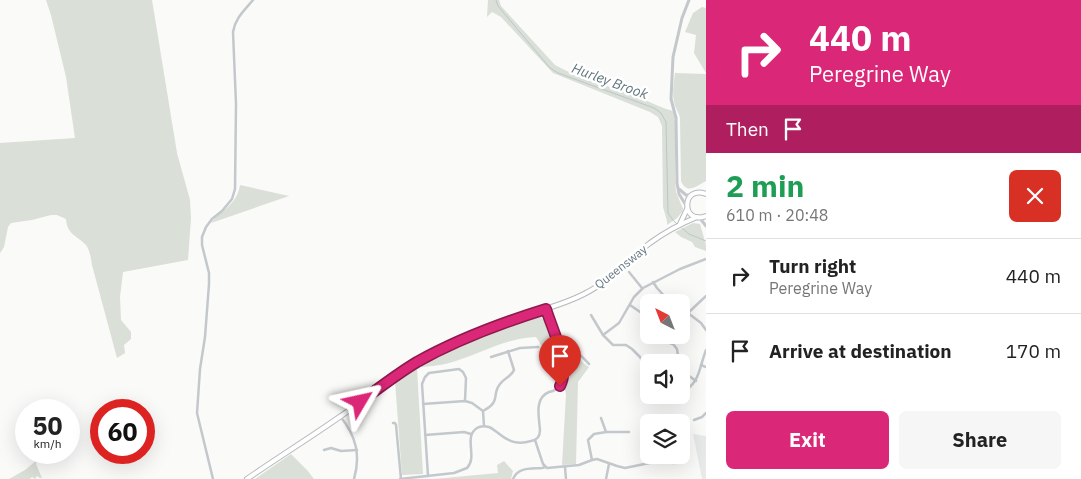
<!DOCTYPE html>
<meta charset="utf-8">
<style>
body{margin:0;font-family:"IBM Plex Sans",sans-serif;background:#f6f6f6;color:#222;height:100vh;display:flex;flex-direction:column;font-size:19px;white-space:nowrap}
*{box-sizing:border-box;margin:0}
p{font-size:16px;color:#767676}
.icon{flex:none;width:28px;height:28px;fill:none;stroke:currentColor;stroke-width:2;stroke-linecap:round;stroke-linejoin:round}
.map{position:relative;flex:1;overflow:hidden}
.drawer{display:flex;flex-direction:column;background:#fff;width:375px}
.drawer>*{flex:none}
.banner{background:#db2777;color:#fff;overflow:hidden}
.needle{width:32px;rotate:318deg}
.buttons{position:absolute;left:640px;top:294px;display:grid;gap:10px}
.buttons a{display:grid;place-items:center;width:50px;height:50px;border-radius:8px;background:#fff;box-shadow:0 5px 20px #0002;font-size:25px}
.speed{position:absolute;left:15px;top:399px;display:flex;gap:10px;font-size:25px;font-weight:700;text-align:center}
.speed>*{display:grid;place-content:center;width:65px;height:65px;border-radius:50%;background:#fff;box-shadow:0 5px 20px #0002;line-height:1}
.speed small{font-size:12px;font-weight:400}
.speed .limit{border:8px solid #d22;background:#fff;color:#111}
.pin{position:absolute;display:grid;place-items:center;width:42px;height:42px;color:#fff;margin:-51px -21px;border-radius:50% 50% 50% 0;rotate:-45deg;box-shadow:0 0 5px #0007}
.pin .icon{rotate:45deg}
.me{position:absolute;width:55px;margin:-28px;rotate:54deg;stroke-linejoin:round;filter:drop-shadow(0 0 4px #0008)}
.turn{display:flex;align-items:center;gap:18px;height:105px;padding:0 20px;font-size:22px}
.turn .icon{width:65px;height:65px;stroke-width:2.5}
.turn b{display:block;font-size:35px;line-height:42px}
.then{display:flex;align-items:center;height:48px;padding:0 20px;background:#0003;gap:10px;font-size:19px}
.round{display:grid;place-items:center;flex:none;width:52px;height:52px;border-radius:8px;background:#f6f6f6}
.head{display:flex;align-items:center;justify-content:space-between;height:85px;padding:0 20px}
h1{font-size:30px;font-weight:700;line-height:38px;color:#1e9e55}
.primary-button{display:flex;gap:10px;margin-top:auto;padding:10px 20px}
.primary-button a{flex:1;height:58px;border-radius:8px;background:#db2777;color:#fff;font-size:20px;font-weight:700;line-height:58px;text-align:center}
.primary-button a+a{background:#f6f6f6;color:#222}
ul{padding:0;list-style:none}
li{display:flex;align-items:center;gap:15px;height:75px;padding:0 20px;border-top:1px solid #e0e0e0}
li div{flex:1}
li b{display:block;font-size:19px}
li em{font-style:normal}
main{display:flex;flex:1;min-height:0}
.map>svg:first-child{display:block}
.built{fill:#e8e9e9}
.green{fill:#dadfd7}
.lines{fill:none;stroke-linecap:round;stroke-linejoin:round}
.stream{stroke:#bbc7cb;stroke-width:1}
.primary-casing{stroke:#b5babe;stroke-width:6}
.minor{stroke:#c3c8cc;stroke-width:2.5}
.tertiary{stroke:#c3c8cc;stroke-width:3}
.primary{stroke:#fff;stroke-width:4}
.route-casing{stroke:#8e194d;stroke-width:12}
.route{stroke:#db2777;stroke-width:9}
.labels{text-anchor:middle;stroke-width:5;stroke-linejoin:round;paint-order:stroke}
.street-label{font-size:12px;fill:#657683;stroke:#fff}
.water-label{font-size:14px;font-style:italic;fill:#60757c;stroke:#fff}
</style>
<main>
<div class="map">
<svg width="706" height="479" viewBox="0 0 706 479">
<rect width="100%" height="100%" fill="#fafaf8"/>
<polygon class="built" points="693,434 706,436 706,479 702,479"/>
<g class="green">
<path d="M46,0H152L177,153L190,200L191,218L188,260L123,272L120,297L121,320L131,332V339L124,345L125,353L117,358L92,265C91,258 90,251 86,245C78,236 67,235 66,219L57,215H51L32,220L11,223L8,227L4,247L0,253V143L75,138L66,77L51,15Z"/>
<path d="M488,0H499L501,6L555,65C578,78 602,84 626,92C639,97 653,104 666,109L673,111L676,126L675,178L676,192L683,209L682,212L677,218L667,225V221L663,207L662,126L658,117L650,112L553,73L501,17L492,12L487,17Z"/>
<polygon points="702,7 706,8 706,73 694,53 696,35 685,32 693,13"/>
<path d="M675,73L706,74V181C696,186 687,195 681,181L680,118C679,112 675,108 674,102C672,93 674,82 675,73Z"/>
<path d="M240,185L289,196L211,223C222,209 237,205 240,185Z"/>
<polygon points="693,223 700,224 706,245 706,251 695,247 692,242 681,237 675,232"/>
<path d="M541,317L544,321L554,350L558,371L536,337C505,338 478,355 449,363C439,366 428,366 417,368L423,474L402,475L395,381C407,374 419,366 432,359C466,339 504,329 541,317Z"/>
<path d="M568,350C576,355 581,362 589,367L578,382L576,464L562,465L566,394L564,385L567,367L562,352Z"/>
<polygon points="291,454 307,470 314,479 255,479"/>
<polygon points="37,460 36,464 42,478 40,478 37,476 35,479 32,477 30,479 9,479 25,470"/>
<polygon points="504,461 513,471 511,479 434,479 498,473 497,465"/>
</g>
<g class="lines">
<g class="stream">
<polyline points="496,0 498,6 550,68 558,73 654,108 661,113 666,122 668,213 673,220 678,225"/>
<polyline points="682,228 689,234 706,241"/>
</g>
<defs>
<g id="primary">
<path d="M706,194C681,184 681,226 706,216"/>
<polyline points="680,224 687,209"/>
<path d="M247,479C277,458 308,439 338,418C373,394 405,368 443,348C464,337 486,328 509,320C534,312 561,306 584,294C610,281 628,260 650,243C665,232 680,224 697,217"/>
</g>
</defs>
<use href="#primary" class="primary-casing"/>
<g class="minor">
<polyline points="629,272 642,288"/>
<polyline points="653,282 657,288 667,299"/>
<polyline points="706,296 688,313 701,323 706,330"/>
<polyline points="630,305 643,314"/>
<polyline points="591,315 603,335 613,345 626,345 632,349 640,357 643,363 649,368"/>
<polyline points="681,315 688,313"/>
<polyline points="603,335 619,323 634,297 643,288 680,269 706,259"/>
<polyline points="657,335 663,341 673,344 677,349 679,362"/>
<path d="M559,349C574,345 579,354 589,364"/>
<polyline points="491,357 520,348 538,347"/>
<polyline points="701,365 706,367"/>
<polyline points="681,367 685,373 696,381"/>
<path d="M681,393C700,384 699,368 706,350"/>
<polyline points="644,399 670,395"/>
<polyline points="423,404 465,401 472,403 483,411"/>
<path d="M340,416C356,436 361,455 354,479"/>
<polyline points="601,418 606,432"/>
<polyline points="694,420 702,417 706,413"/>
<polyline points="393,423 395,423 396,425 401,479"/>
<path d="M484,426L483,411C502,401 491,395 500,384C504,378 511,377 514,370L508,351"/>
<polyline points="425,435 464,432 471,434"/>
<polyline points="535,440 543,464 547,468 579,465 592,460 597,459 617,466 625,468 664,460"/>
<polyline points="324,450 331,448 341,451 357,450"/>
<polyline points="664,455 665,462 674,463 677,461 677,455"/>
<polyline points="592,460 588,440 594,434 606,432 629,432"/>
<polyline points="565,467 566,479"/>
<polyline points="428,476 422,384 425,377 429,373 459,369 463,372 466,378 465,401"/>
<path d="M213,479L197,413L200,369L205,337L209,284V273L202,245V237L206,227L212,219L222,211L232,199L235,189L236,104L233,32C235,18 245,10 253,0"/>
<path d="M400,479L454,473L467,468C478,457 463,437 477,428C480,426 485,426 489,427C492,428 495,431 498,433C509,442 518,445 531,441C538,440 540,436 540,430C539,417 534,398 549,392C554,391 558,389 561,384C569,368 551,326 546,309"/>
<path d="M513,479C518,467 530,469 542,468L545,467"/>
<polyline points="606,479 609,464"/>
</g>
<g class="tertiary">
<polyline points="679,189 686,195 691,195"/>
<polyline points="687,207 679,194 677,183 676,118 671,99 673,57 682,18 689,0"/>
<polyline points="699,217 706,226"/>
</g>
<use href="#primary" class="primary"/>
</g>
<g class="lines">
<defs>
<path id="route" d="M360,402C379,388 397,374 417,362C458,339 501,323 546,309C552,329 571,366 560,386"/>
</defs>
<use href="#route" class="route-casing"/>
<use href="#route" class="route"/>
</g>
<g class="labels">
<g class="street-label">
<text transform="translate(621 267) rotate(-38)" y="4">Queensway</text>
</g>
<g class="water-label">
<text transform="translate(610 81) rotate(20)" y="5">Hurley Brook</text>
</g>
</g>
</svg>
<div class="buttons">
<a><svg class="needle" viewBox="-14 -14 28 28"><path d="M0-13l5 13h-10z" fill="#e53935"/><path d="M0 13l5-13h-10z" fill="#767676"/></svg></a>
<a><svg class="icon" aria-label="sound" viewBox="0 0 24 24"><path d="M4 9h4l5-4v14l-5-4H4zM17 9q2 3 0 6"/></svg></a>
<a><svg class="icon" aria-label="layers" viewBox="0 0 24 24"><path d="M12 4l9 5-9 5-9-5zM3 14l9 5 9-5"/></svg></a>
</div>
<div class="speed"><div>50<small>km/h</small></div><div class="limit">60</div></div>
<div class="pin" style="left:560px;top:386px;background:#d93025"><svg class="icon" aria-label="arrive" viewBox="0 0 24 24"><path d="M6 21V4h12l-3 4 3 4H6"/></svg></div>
<svg class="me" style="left:360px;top:402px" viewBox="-20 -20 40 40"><path d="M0-17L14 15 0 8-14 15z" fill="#db2777" stroke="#fff" stroke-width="4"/></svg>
</div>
<section class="drawer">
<div class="banner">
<div class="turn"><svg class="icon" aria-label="right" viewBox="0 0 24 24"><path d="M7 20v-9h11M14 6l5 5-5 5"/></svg><div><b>440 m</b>Peregrine Way</div></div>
<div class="then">Then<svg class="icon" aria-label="arrive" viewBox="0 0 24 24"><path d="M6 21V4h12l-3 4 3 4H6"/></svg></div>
</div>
<div class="head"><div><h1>2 min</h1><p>610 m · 20:48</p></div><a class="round" style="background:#d93025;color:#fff"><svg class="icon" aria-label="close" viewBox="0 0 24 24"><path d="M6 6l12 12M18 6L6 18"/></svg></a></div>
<ul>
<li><svg class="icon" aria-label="right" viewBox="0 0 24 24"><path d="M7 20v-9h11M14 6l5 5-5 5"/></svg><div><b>Turn right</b><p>Peregrine Way</p></div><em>440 m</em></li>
<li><svg class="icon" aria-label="arrive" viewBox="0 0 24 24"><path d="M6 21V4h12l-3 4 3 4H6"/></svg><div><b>Arrive at destination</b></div><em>170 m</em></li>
</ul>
<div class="primary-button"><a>Exit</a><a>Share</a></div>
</section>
</main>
